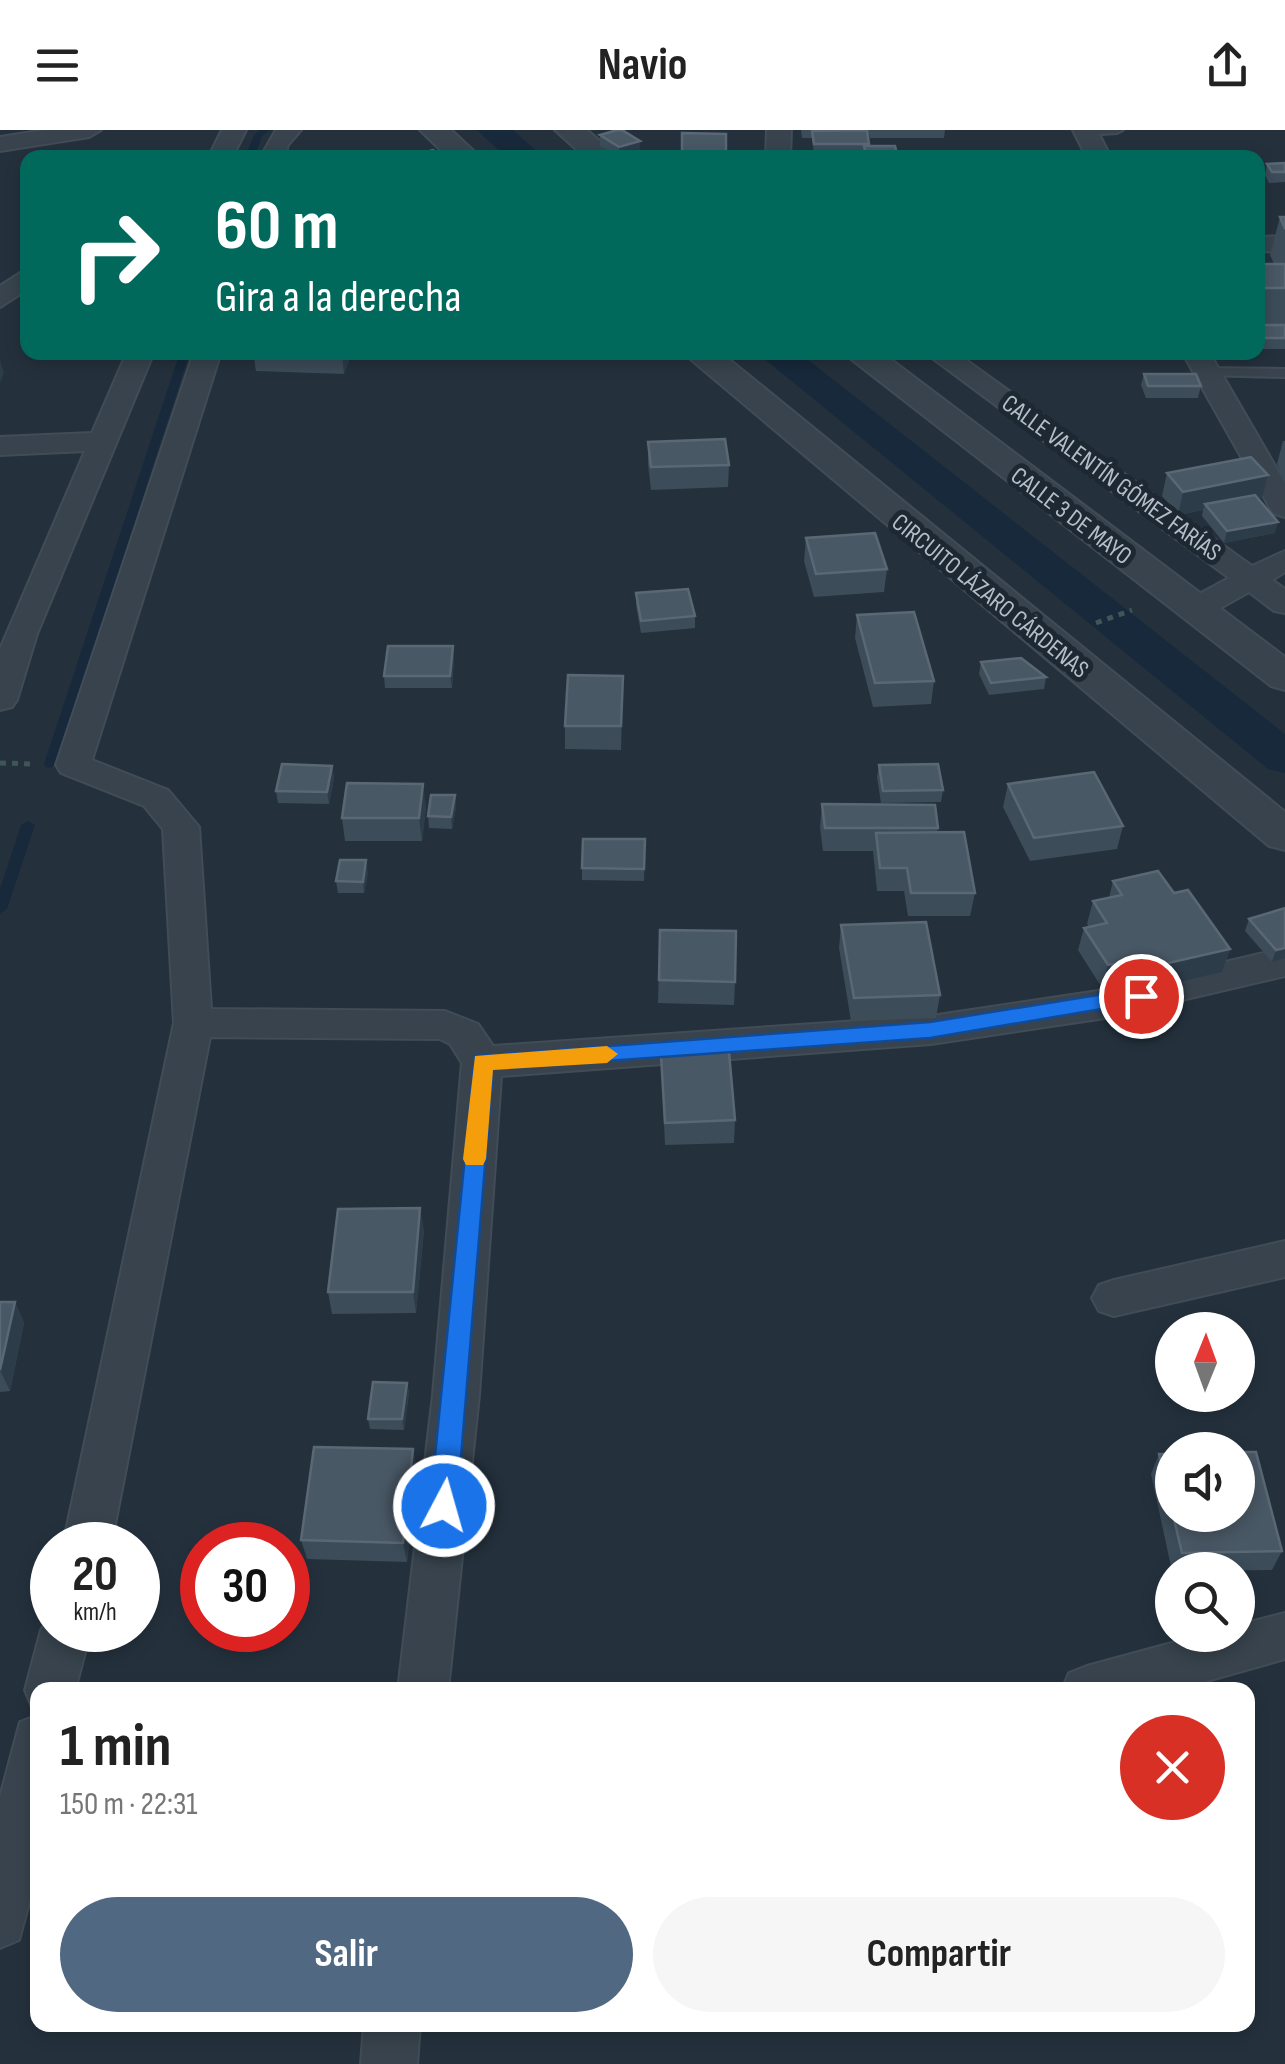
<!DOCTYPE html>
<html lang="es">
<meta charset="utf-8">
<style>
body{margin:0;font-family:"Sofia Sans Condensed",sans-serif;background:#f6f6f6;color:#222;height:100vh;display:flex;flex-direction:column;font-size:38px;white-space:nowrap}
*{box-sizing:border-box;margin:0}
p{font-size:32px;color:#767676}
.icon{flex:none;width:55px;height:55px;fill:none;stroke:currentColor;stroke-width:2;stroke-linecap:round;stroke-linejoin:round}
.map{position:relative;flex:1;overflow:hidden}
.side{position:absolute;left:30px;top:1552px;width:1225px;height:350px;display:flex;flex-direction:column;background:#fff;border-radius:20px;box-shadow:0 5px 15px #0003}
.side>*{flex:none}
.guide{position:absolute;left:20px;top:20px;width:1245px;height:210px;border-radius:20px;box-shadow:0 5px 15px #0003;background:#00695c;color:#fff;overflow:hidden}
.needle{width:65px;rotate:1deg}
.fabs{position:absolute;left:1155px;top:1182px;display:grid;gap:20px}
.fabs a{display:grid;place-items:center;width:100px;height:100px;border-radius:50%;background:#fff;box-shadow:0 5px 15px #0003;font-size:50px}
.speed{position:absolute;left:30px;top:1392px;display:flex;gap:20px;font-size:50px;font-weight:700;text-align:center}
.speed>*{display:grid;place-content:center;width:130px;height:130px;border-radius:50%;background:#fff;box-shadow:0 5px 15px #0003;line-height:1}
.speed small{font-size:25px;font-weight:400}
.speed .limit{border:15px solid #d22;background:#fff;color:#111}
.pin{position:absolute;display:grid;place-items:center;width:85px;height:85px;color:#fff;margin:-42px;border:5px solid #fff;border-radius:50%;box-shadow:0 2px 10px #0007}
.me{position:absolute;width:110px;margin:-55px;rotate:6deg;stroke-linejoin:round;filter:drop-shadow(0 0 8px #0008)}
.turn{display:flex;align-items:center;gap:35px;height:210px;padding:0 30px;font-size:45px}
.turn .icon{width:130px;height:130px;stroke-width:2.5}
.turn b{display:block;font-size:70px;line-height:85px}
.round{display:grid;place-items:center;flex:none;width:105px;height:105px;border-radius:52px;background:#f6f6f6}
.head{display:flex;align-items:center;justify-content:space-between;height:170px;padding:0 30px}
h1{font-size:60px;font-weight:700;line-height:75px}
.button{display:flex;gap:20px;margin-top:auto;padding:20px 30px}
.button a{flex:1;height:115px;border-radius:60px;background:#516882;color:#fff;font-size:40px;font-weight:700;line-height:115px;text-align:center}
.button a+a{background:#f6f6f6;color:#222}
header{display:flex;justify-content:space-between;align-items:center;height:130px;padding:0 30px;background:#fff;font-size:45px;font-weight:700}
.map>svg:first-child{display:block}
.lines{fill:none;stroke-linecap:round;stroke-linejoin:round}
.stream{fill:#17293b;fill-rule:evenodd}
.canal{fill:#17293b;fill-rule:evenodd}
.service-casing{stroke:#414c56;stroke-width:4}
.minor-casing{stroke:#414c56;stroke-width:4}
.tertiary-casing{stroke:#414c56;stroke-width:4}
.path{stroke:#3f5656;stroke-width:5;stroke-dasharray:6 6;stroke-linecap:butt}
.service{fill:#38434d;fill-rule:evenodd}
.minor{fill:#38434d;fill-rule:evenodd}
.tertiary{fill:#38434d;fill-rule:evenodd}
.wall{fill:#3c4c59}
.shaded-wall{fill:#2d3c49}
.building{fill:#495865;stroke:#5a6875;stroke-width:2.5}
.route{fill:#1a73e8;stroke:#114b97;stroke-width:2.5}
.slow{fill:#f59e0b}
.labels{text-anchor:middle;stroke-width:10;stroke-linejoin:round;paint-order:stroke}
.far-street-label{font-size:25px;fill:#b4bec8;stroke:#1d2832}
</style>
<header><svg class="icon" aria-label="menu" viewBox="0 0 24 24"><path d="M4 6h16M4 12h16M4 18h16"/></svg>Navio<svg class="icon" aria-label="share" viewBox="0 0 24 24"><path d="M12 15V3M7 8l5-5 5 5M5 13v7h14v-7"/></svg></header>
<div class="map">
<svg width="1285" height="1934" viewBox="0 0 1285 1934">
<rect width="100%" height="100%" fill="#24313d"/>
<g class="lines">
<g class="stream">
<polygon points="260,0 270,0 262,6 254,28 245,28 254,5"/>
<polygon points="180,222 190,222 56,634 50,638 45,637 44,634"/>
<polygon points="28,691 35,695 7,779 0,784 0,759 21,695"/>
</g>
<g class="canal">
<polygon points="477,0 513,0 544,28 507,28"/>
<polygon points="756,222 798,222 1285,604 1285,643 1268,639"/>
</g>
<defs>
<g id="service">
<polygon points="1082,0 1123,0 1117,3 1086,5 1082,4"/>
<polygon points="1205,238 1285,239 1285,247 1200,245 1198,242"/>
</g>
<g id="minor">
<polygon points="45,0 101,0 89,7 0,21 0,7"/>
<polygon points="222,0 246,0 232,28 208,28"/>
<polygon points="276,0 301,0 288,15 284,28 260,28"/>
<polygon points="767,0 791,0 790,28 766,28"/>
<polygon points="1073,0 1097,0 1111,28 1087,28"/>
<polygon points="1285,106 1285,122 1258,121 1258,107"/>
<polygon points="28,138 28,159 0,177 0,156"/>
<polygon points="127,222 154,222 37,504 17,570 12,577 0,580 0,519 85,321 0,325 0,307 92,303"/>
<polygon points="194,222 221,222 92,630 168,660 199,697 211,879 445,881 478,894 493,916 931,886 1105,860 1285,818 1285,846 1105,888 931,914 501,946 479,1265 448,1560 398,1560 433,1265 462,933 450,914 440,909 210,907 111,1415 63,1415 174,893 163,699 144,676 61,643 56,635"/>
<polygon points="924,222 955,222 1252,436 1285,421 1285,442 1272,450 1285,459 1285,483 1274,481 1249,462 1206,486 1184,486 1179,479 1184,472 1229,448"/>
<polygon points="1182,222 1209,222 1285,353 1285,387 1275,384 1270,378"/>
<polygon points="1285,1111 1285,1147 1114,1186 1099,1181 1092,1168 1099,1155 1114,1150"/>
<polygon points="52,1482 52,1500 91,1500 75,1560 38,1560 38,1579 32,1577 25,1560 41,1500"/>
<polygon points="1285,1483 1285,1529 1175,1560 1062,1560 1069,1543 1087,1536 1201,1505 1238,1505 1238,1495"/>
<polygon points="38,1585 38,1740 19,1810 0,1818 0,1667 20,1592"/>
<polygon points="364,1895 420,1895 417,1934 361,1934"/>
</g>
<g id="tertiary">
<polygon points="420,0 451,0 481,28 449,28"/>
<polygon points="555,0 587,0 619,28 586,28"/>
<polygon points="682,222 720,222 1285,682 1285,720 1269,716"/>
<polygon points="842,222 881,222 1285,527 1285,560 1271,556"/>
</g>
</defs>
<use href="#service" class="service-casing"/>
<use href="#minor" class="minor-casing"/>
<use href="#tertiary" class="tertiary-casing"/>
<g class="path">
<polyline points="1096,493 1132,480"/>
<polyline points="0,633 34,634"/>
</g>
<use href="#service" class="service"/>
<use href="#minor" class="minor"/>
<use href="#tertiary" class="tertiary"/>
</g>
<g class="wall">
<polygon points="801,0 868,0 869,16 897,24 896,27 948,28 864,28 864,25 814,25 812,8 802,8"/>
<polygon points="868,0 945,0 944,8 870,8"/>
<polygon points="682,3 726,4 726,28 682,28"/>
<polygon points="600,5 640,22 618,28 600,16"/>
<polygon points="1285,33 1285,52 1269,53 1265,45 1267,34"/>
<polygon points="1280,87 1285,87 1285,219 1258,219 1258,134 1274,134 1270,125"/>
<polygon points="253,222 352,222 344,244 256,241"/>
<polygon points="1144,244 1201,256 1198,268 1146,268 1141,255"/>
<polygon points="1283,311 1285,311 1285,353 1277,334"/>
<polygon points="648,312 729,335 728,357 651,360 648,334"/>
<polygon points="1167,343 1262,368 1258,368 1275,403 1224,413 1202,386 1203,380 1178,385 1162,366"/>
<polygon points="806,408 887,439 884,462 814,467 804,431"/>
<polygon points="636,463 695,486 695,498 641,503 636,475"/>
<polygon points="857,485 934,551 931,574 873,577 855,508"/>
<polygon points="454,527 452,558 385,558 384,546"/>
<polygon points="981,532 1046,547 1044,559 989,565 979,544"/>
<polygon points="623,546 621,620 565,619 565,596"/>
<polygon points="879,635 943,660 941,672 881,673 877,647"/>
<polygon points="332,636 334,648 329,674 278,673 276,661"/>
<polygon points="1008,654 1123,696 1117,719 1030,731 1003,677"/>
<polygon points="455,665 456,677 452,699 429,698 428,686"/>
<polygon points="822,674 938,698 937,703 975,763 970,786 908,786 904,761 877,761 873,721 823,721 820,697"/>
<polygon points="426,677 422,711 345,711 342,688"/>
<polygon points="645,709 644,751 582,750 582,738"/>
<polygon points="368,742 364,763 338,763 336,751"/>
<polygon points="1113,751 1174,763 1230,819 1222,842 1132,863 1121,854 1102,858 1078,820 1084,798 1089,797 1087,794 1093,771 1109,768"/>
<polygon points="1285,778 1285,828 1272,832 1245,801 1249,789"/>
<polygon points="841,795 940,865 936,888 851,891 839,818"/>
<polygon points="660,800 735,852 734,875 658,873"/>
<polygon points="661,925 735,990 734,1013 665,1015"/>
<polygon points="424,1100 416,1183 332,1184 328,1162"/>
<polygon points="0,1172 15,1172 24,1193 10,1261 0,1262"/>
<polygon points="407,1253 409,1263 404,1300 370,1299 368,1289"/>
<polygon points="1159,1324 1282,1421 1272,1440 1172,1441 1151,1344"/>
<polygon points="417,1339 407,1432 307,1429 301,1410"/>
</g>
<g class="shaded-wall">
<polygon points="640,11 640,22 619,28 619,17"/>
<polygon points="342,222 352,222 344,244"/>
<polygon points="0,230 4,243 0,253"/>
<polygon points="1268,345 1262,368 1208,378 1205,374 1203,380 1178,385 1183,362"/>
<polygon points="1278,392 1275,403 1224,413 1227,401"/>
<polygon points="453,516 454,527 452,558 450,546"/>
<polygon points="332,636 334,648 329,674 327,662"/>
<polygon points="423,654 426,677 422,711 419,688"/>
<polygon points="455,665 456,677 452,699 451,687"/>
<polygon points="366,730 368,742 364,763 363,752"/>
<polygon points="1285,818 1285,828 1272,832 1276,820"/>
<polygon points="1230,819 1222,842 1132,863 1138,840"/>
<polygon points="1127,832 1121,854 1102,858 1108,835"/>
<polygon points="420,1078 424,1100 416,1183 413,1162"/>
<polygon points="15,1172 24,1193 10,1261 0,1240"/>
<polygon points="407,1253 409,1263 404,1300 402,1289"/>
<polygon points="413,1319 417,1339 407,1432 403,1413"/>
</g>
<g class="building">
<polygon points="617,0 622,0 640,11 619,17 600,5"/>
<polygon points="867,0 869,14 814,14 812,1"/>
<polygon points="682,3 726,4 726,25 682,24"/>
<polygon points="864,16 895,16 897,24 866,24"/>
<polygon points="433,20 443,28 403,28"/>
<rect x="876" y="27" width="72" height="1"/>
<polygon points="1285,33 1285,42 1272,42 1267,34"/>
<polygon points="1280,87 1285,87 1285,99"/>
<rect x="1258" y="134" width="27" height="24"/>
<polygon points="1258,195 1285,195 1285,208 1260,208"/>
<polygon points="1144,244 1196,244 1201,256 1148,256"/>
<polygon points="725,309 729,335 651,337 648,312"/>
<polygon points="1251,327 1268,345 1183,362 1167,343"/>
<polygon points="1255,365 1278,392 1227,401 1205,374"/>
<polygon points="875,403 887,439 816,444 806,408"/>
<polygon points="688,459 695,486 641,491 636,463"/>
<polygon points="914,482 934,551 875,553 857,485"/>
<polygon points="388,516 453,516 450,546 384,546"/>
<polygon points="1021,528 1046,547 991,553 981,532"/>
<polygon points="568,545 623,546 621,596 565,596"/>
<polygon points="282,634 332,636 327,662 276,661"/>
<polygon points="938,634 943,660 883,661 879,635"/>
<polygon points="1094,642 1123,696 1034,708 1008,654"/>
<polygon points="347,653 423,654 419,688 342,688"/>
<polygon points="431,665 455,665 451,687 428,686"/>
<polygon points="822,674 935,675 938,698 825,698"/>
<polygon points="964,702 975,763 911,763 907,738 880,738 876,703"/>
<polygon points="583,709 645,709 644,739 582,738"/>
<polygon points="340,730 366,730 363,752 336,751"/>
<polygon points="1158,741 1174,763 1188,760 1230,819 1138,840 1127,832 1108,835 1084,798 1107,793 1093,771 1122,765 1113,751"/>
<polygon points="1285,778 1285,818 1276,820 1249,789"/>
<polygon points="926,792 940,865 854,868 841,795"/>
<polygon points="660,800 736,801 735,852 659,850"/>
<polygon points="729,922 735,990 665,993 661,925"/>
<polygon points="420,1078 413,1162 328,1162 338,1079"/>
<polygon points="0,1172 15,1172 0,1240"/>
<polygon points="373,1252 407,1253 402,1289 368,1289"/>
<polygon points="314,1317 413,1319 403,1413 301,1410"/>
<polygon points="1238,1322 1256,1322 1282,1421 1182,1423 1173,1385 1238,1385"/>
<polygon points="1159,1324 1172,1324 1172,1382"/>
</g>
<polygon class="route" points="1141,858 1152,866 1149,871 930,908 493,939 457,1376 453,1384 444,1388 434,1384 430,1376 475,926 930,892"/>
<polygon class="slow" points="607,916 618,924 607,933 493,940 486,1029 483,1035 466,1035 463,1029 475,926"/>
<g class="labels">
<g class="far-street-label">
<text transform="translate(1112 347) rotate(36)" y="9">CALLE VALENTÍN GÓMEZ FARÍAS</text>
<text transform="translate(1072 385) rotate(37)" y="9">CALLE 3 DE MAYO</text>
<text transform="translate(991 465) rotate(39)" y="9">CIRCUITO LÁZARO CÁRDENAS</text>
</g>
</g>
</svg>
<div class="fabs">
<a><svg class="needle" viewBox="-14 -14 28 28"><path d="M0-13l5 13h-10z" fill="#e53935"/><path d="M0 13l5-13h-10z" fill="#767676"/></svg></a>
<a><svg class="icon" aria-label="sound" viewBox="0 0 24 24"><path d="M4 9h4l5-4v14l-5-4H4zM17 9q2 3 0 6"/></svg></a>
<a><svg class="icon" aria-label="search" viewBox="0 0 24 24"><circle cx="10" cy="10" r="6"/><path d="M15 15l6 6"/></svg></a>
</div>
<div class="speed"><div>20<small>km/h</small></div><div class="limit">30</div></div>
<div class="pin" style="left:1141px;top:866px;background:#d93025"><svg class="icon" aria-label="arrive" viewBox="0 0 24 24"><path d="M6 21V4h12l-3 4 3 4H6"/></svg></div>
<svg class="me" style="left:444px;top:1376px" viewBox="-20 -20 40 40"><circle r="17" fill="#1a73e8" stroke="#fff" stroke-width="3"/><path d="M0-11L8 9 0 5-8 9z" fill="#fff"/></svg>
<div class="guide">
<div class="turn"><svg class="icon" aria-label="right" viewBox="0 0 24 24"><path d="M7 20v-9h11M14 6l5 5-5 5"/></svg><div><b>60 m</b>Gira a la derecha</div></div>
</div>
<section class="side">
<div class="head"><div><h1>1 min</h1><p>150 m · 22:31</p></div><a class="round" style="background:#d93025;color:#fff"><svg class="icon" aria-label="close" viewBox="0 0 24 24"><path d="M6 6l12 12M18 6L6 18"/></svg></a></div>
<div class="button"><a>Salir</a><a>Compartir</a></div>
</section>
</div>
